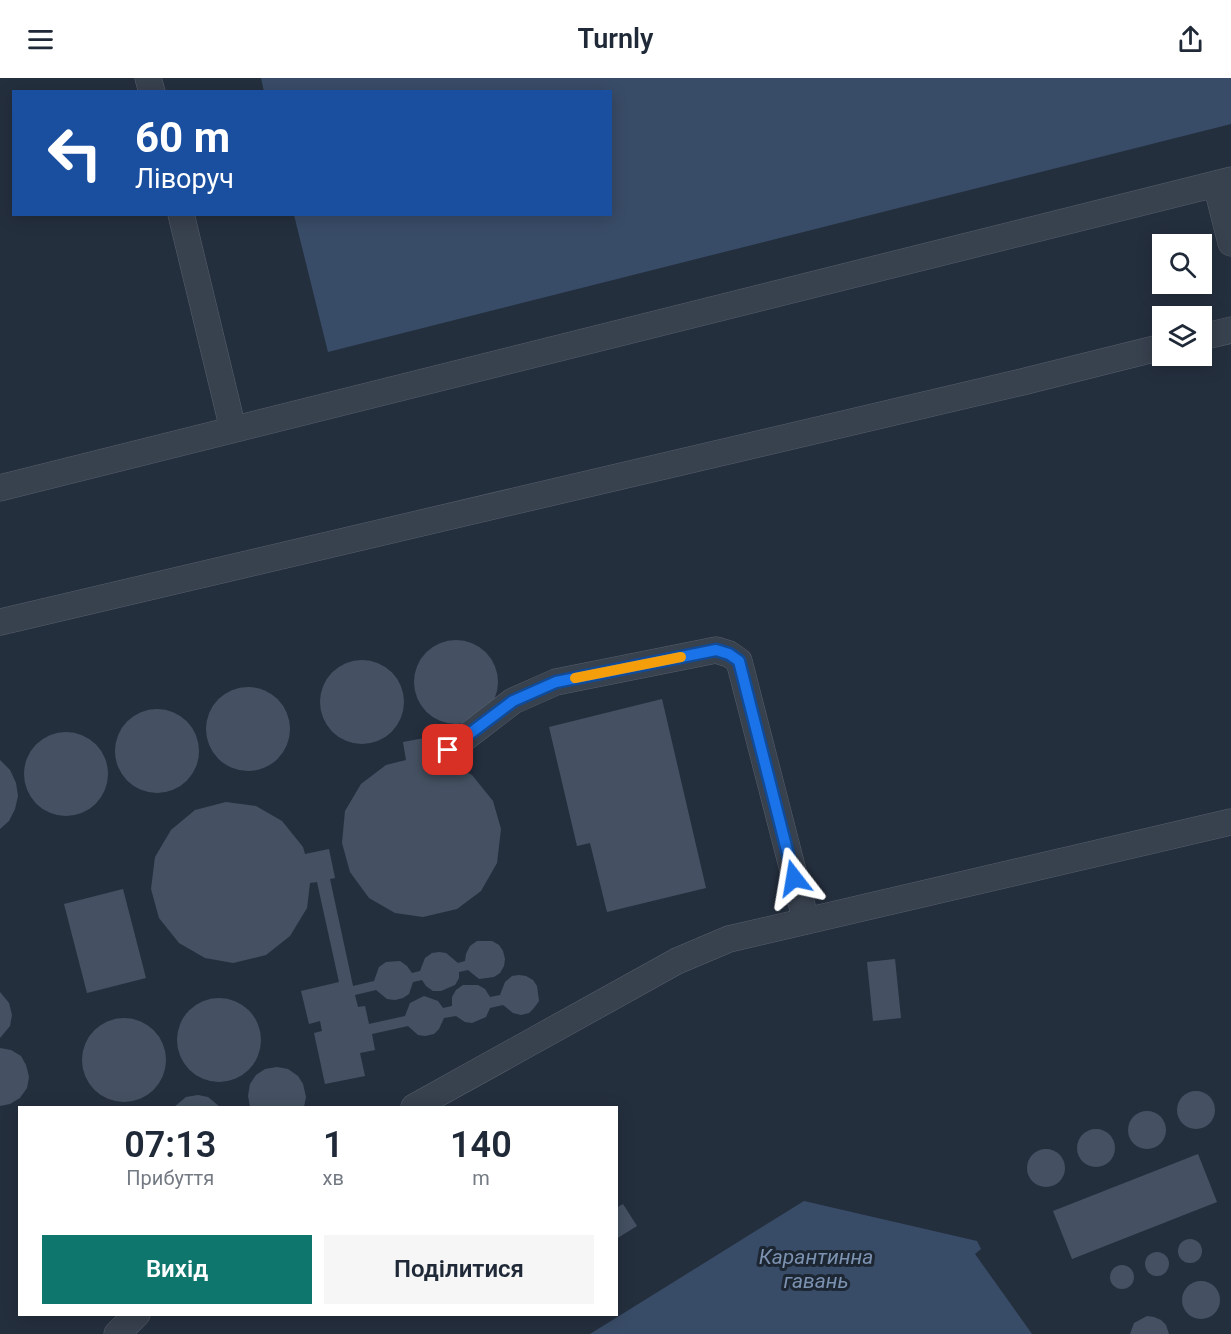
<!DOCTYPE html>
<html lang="uk">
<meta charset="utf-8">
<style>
body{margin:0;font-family:Roboto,sans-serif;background:#f6f6f7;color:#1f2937;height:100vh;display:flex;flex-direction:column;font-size:22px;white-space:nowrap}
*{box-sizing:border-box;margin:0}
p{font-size:20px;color:#747a83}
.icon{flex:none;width:33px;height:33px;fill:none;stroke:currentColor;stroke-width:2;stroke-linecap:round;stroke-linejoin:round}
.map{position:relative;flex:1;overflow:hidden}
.drawer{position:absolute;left:18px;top:1028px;width:600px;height:210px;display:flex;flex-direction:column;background:#fff;border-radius:0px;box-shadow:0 3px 15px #0003}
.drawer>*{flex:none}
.guide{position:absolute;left:12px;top:12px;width:600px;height:126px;border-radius:0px;box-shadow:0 3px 15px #0003;background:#1a4fa0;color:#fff;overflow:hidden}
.controls{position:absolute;left:1152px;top:156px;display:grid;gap:12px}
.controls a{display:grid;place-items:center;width:60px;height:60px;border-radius:0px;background:#fff;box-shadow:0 3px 15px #0003;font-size:30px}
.pin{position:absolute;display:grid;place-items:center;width:51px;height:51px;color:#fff;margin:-26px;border-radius:12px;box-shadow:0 3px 9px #0006}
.me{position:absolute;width:66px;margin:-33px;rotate:346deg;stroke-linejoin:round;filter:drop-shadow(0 0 4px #0008)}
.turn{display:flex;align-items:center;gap:21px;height:126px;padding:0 24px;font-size:27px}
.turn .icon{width:78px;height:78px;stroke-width:2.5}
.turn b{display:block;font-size:42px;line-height:51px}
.eta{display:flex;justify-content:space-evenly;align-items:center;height:102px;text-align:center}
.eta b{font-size:36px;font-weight:600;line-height:42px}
.action{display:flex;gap:12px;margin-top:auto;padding:12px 24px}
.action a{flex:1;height:69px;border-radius:0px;background:#0f766e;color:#fff;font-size:24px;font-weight:600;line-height:69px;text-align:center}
.action a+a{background:#f6f6f7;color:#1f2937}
header{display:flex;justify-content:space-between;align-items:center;height:78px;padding:0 24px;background:#fff;font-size:27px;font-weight:600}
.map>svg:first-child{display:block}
.water{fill:#394c67}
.building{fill:#455162}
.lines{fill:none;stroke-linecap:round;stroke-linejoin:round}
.minor-casing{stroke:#565f6c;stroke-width:27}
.minor{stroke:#38414e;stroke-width:26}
.route-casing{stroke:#114b97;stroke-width:15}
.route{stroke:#1a73e8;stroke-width:10}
.slow{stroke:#f59e0b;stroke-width:10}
.labels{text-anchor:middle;stroke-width:6;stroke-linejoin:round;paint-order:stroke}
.water-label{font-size:21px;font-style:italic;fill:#7c92b1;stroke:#1d2633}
</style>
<header><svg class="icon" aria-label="menu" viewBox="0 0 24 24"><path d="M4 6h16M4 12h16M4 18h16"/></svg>Turnly<svg class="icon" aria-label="share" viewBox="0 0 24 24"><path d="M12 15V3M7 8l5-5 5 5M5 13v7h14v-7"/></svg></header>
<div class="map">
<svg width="1231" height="1256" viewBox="0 0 1231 1256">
<rect width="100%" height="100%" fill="#242f3e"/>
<g class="water">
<polygon points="261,0 1231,0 1231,46 328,274 294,137 610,136 610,14 264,14"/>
<polygon points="804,1123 977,1163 981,1171 975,1176 1032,1256 590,1256"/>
</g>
<g class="building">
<circle cx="456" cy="604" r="42"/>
<circle cx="362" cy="624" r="42"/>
<circle cx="248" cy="651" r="42"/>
<polygon points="662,621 706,810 607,834 590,765 577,768 549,649"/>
<circle cx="157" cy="673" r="42"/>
<circle cx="66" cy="696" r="42"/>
<polygon points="435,658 439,682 447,683 472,697 493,723 501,751 497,785 481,813 457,831 423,839 395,835 369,820 350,794 342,765 345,733 361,706 386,687 406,682 403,664"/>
<polygon points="0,682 10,692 16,705 18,718 15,731 9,743 0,751"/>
<polygon points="226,724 256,728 282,743 303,769 305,776 329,771 335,800 330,801 353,908 374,903 379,889 386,884 400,883 407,888 412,895 420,893 425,880 432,875 439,874 446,875 458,885 465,883 466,876 470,868 477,863 492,863 499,867 503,873 505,881 504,888 500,895 494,899 479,901 468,892 459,894 459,900 455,907 441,913 433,913 426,908 422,902 413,904 409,916 403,920 395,922 387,921 376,912 355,917 358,929 365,928 369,946 405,938 410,925 424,918 438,923 443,930 452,928 452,919 456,912 463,907 478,907 485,911 490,919 500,917 505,904 512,898 519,897 526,898 533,902 537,908 539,923 534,930 529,935 521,937 513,935 503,927 490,930 486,939 472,945 465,944 456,938 444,940 439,951 434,956 425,958 418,957 408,948 372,956 375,972 360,975 365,998 325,1006 314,955 322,953 320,943 309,946 301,913 339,904 317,804 310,805 307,830 290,858 266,877 233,885 205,880 179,865 159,840 151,811 155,779 171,752 195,732"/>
<polygon points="123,811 146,900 87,915 64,826"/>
<polygon points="895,881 901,940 873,943 867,884"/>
<polygon points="0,914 9,925 12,937 10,948 0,960"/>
<circle cx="219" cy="962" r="42"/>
<circle cx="124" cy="982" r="42"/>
<polygon points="0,970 11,972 21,978 26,987 29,999 27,1010 20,1020 10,1026 0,1028"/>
<polygon points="277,989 288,991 298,998 303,1006 306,1019 304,1029 250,1029 248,1018 250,1006 256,997 265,991"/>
<circle cx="1196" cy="1032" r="19"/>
<polygon points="198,1017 208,1019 220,1029 174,1029 186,1019"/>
<circle cx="1147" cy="1052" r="19"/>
<circle cx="1096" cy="1070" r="19"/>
<circle cx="1046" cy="1090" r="19"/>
<polygon points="1198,1076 1217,1124 1072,1181 1053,1133"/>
<polygon points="623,1126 637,1148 616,1161 616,1130"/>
<circle cx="1190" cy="1173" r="12"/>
<circle cx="1157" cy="1186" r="12"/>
<circle cx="1122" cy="1199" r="12"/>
<circle cx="1201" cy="1222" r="19"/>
<polygon points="1147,1238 1154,1239 1161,1242 1166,1247 1169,1256 1130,1256 1134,1245"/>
</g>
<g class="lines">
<defs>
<g id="minor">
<polyline points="148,0 152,14"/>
<polyline points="1216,106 1231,165"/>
<polyline points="181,136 233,351"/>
<polyline points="1202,259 1231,252"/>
<polyline points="0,410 1231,102"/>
<polyline points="0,544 1022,304 1162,269"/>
<polyline points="449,672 513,623 556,604 716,572 729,576 739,583 806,843"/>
<polyline points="414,1029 677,883 729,861 1231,744"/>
<polyline points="117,1256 137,1236"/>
</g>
</defs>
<use href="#minor" class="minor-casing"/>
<use href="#minor" class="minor"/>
</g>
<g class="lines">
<defs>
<polyline id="route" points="448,672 513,623 556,604 716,572 729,576 739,583 794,800"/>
</defs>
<use href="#route" class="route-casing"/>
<use href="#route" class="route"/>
<polyline class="slow" points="575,600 681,579"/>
</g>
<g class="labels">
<g class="water-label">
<text x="816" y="1186">Карантинна<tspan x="816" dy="24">гавань</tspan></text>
</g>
</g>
</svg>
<div class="controls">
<a><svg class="icon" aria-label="search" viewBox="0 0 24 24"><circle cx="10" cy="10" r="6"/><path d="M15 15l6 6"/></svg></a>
<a><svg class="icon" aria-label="layers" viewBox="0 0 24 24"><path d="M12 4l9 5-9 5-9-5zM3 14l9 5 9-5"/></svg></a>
</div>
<div class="pin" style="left:448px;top:672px;background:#d93025"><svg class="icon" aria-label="arrive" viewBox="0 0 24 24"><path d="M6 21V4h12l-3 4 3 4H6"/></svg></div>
<svg class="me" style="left:794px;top:800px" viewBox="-20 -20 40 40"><path d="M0-17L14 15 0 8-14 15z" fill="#1a73e8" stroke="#fff" stroke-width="4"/></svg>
<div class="guide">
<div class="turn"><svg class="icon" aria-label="left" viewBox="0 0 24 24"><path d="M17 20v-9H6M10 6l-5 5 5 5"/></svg><div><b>60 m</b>Ліворуч</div></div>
</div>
<section class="drawer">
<div class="eta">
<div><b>07:13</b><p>Прибуття</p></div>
<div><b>1</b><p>хв</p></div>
<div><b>140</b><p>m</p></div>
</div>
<div class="action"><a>Вихід</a><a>Поділитися</a></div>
</section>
</div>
